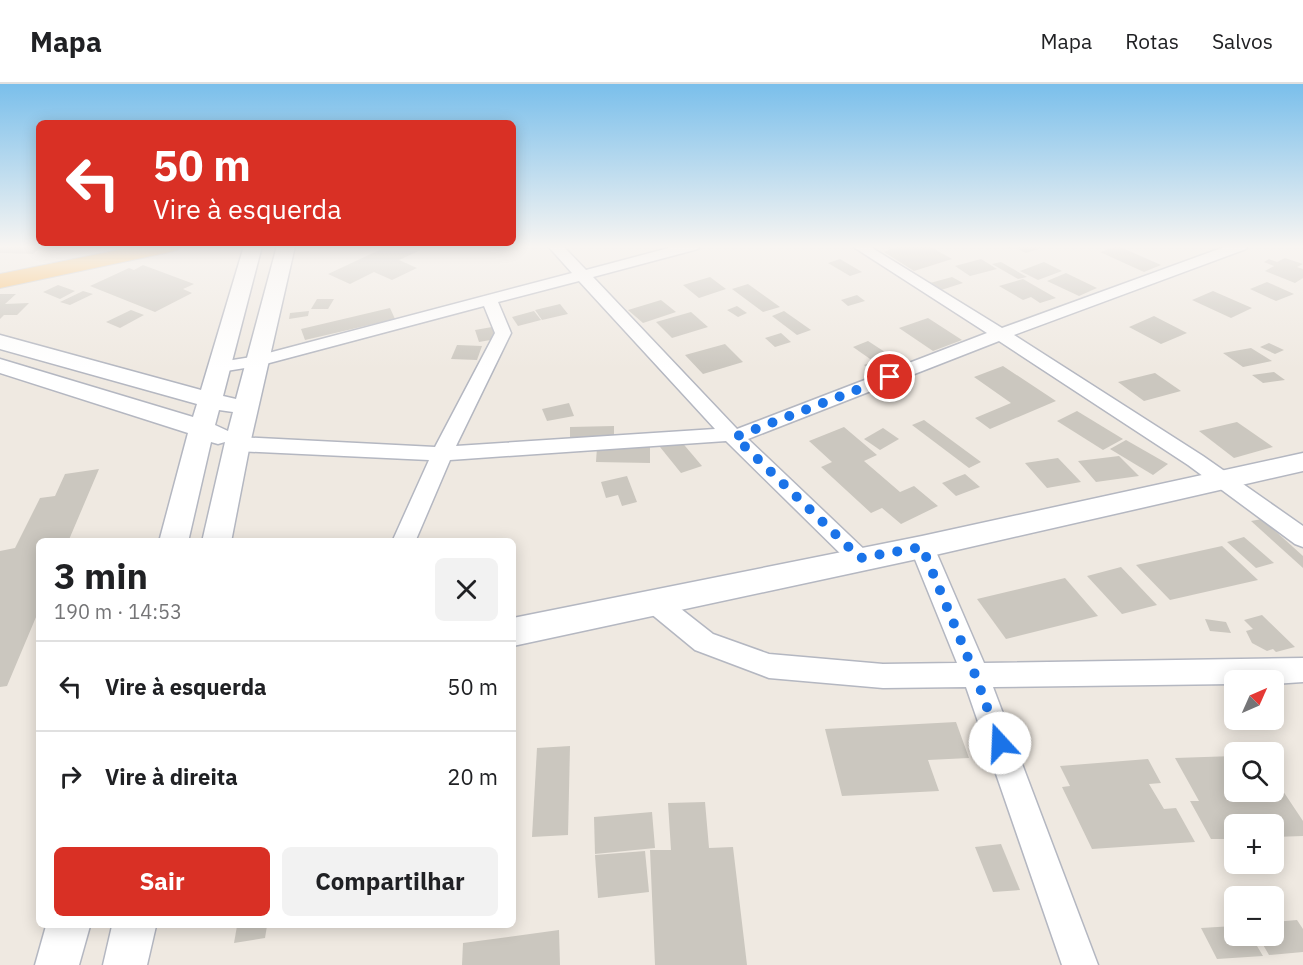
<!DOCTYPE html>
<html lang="pt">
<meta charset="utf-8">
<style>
body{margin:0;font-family:"IBM Plex Sans",sans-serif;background:#f2f2f2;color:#202124;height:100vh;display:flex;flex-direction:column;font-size:22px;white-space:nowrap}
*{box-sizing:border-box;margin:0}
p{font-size:20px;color:#757577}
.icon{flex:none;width:33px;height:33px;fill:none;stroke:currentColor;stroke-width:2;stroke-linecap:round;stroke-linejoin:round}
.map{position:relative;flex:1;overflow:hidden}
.side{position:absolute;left:36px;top:454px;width:480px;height:390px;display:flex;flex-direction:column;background:#fff;border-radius:9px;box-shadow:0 3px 15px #0003}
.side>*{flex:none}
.banner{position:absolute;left:36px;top:36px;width:480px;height:126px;border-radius:9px;box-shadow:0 3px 15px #0003;background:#d93025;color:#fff;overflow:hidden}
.needle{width:39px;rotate:45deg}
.fabs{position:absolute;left:1224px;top:586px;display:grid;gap:12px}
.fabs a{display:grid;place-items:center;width:60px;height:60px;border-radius:9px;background:#fff;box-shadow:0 3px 15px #0003;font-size:30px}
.pin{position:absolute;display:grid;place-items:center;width:51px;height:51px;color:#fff;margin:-26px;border:3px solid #fff;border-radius:50%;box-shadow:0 2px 6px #0007}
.me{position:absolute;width:66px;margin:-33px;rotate:340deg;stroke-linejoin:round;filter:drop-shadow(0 0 4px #0008)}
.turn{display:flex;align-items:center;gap:21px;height:126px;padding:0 18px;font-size:27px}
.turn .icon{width:78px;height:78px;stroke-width:2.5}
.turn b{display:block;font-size:42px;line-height:51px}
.round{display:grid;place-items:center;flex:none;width:63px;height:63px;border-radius:9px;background:#f2f2f2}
.headline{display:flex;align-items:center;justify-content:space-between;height:102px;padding:0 18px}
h1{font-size:36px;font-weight:700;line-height:45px}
.button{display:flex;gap:12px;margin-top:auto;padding:12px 18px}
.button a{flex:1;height:69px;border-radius:9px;background:#d93025;color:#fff;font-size:24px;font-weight:700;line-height:69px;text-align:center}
.button a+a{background:#f2f2f2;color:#202124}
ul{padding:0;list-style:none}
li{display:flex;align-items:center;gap:18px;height:90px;padding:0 18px;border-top:2px solid #e0e0e0}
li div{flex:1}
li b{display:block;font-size:22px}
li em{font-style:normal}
header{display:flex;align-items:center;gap:36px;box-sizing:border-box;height:84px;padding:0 30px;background:#fff;border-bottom:2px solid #e0e0e0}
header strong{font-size:28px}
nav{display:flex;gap:33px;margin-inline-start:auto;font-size:21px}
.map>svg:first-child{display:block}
.building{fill:#cbc7bf}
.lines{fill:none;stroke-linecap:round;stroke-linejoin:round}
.minor-casing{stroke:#b4b7c1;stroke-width:3}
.tertiary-casing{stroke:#b4b7c1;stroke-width:3}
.trunk-casing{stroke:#c9c9c9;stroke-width:2}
.minor{fill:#fff;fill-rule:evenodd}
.tertiary{fill:#fff;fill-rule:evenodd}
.trunk{fill:#f8ba60;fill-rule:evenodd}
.route{stroke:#1a73e8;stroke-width:10;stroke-dasharray:0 18}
</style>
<header>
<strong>Mapa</strong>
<nav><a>Mapa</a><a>Rotas</a><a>Salvos</a></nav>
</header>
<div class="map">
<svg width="1303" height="881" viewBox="0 0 1303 881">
<rect width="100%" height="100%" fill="#efe9e1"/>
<g class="building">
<polygon points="0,162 42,162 33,170 0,169"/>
<polygon points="388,162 413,162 421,166 399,176 417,184 392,196 374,188 350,200 328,190"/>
<polygon points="884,162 929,162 952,175 914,187 884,168 896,163 888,165"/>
<polygon points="1003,162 1037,162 1042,164 1026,169 1014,163 1009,165"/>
<polygon points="1118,162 1161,181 1144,188 1100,168"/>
<polygon points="1285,174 1303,180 1297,183 1303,185 1303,194 1295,199 1265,187 1274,182 1264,178 1269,175 1277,178"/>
<polygon points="840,175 862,188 850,192 828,179"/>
<polygon points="981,175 997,185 970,192 955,182"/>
<polygon points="1001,178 1027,193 1018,195 992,180"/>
<polygon points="1044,178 1062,187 1038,196 1020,187"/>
<polygon points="143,181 194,200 183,205 192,209 155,228 90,202 129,184 134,186"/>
<polygon points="1066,189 1097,204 1079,212 1047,197"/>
<polygon points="710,193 726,205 699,214 683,201"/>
<polygon points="952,193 963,199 941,206 930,199"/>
<polygon points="1023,195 1056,214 1040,219 1031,213 1023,216 999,202"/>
<polygon points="1267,198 1294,210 1276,217 1250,205"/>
<polygon points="748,200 780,223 763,228 732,205"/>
<polygon points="58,201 75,207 60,215 43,208"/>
<polygon points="83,207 93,210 70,221 60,218"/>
<polygon points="1213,207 1252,224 1231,234 1192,216"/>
<polygon points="0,210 16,210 5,220 29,219 17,231 4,231 0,235"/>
<polygon points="857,211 865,217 848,222 841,216"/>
<polygon points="317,215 334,215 328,225 311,225"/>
<polygon points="661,216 676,228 643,239 628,226"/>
<polygon points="560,220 568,230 542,236 535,226"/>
<polygon points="737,222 747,229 738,233 727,226"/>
<polygon points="390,224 395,235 305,256 301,245"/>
<polygon points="131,226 144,231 120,244 106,238"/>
<polygon points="309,227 308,232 289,235 290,229"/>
<polygon points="534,227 541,236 518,242 512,233"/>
<polygon points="784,227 811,246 797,251 772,232"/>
<polygon points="691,228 708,243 672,254 656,238"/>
<polygon points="1154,232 1187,249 1161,260 1129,243"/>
<polygon points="928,234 962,256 933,267 899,244"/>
<polygon points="492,243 496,255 479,258 475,246"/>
<polygon points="781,249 791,258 775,263 765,254"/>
<polygon points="868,257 888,270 873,277 853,263"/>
<polygon points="1269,259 1284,266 1275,270 1260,263"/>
<polygon points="725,260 743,278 703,290 685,271"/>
<polygon points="457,261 482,262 477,276 451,275"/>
<polygon points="1251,264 1272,277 1243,283 1223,269"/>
<polygon points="883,274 899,285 880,293 864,281"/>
<polygon points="1003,282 1056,317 990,345 975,334 1011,319 974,293"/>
<polygon points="1274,288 1285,296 1263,299 1252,291"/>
<polygon points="1155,289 1181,307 1144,317 1118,298"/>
<polygon points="569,319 574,332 547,337 542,325"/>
<polygon points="1077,327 1123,355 1103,366 1057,337"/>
<polygon points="924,336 981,378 969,384 912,341"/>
<polygon points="1237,338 1273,363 1234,374 1199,347"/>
<polygon points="614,342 614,354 570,355 570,343"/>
<polygon points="844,343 877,371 864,377 900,408 914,402 938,422 901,440 882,424 871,429 821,383 832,378 809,357"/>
<polygon points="883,344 899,355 880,366 864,355"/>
<polygon points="680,356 702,382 681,389 660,363"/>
<polygon points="1126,356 1168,380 1153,391 1110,365"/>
<polygon points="597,363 650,363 650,379 596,378"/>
<polygon points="1119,372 1139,392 1096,398 1078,377"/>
<polygon points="1058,374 1081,398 1047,404 1025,379"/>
<polygon points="99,385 68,458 39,458 39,526 7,602 0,603 0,467 15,464 40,414 55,412 65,390"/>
<polygon points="965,390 980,403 956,412 942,399"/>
<polygon points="627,392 637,418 622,422 618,411 606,414 601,398"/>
<polygon points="1262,435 1303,472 1303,484 1251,437"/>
<polygon points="1244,453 1274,479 1256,484 1227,458"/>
<polygon points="1222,462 1258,496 1170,516 1136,481"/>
<polygon points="1121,483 1157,521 1122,530 1087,492"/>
<polygon points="1065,494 1098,532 1006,555 977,515"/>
<polygon points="1262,531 1295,563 1276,568 1273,565 1267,567 1252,559 1246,547 1253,545 1244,536"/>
<polygon points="1205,535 1226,538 1231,549 1210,547"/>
<polygon points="956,638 969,674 928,676 939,707 842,712 825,645"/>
<polygon points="570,662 568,751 532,753 537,664"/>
<polygon points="1234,672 1234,708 1274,708 1275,695 1303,737 1303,752 1274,753 1274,741 1234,741 1234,755 1211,755 1190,717 1199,717 1175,674"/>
<polygon points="1148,675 1161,699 1149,700 1164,725 1176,724 1195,758 1092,765 1062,703 1070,702 1060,682"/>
<polygon points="705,718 709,764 733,763 747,881 655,881 650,766 671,766 668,719"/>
<polygon points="652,728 655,764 595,770 594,733"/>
<polygon points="1001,760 1020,806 993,808 975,763"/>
<polygon points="645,767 649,808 598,814 595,771"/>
<polygon points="1297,836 1303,845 1303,868 1269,871 1258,852 1274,852 1274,838"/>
<polygon points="237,842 267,842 265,854 234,859"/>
<polygon points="1234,842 1234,852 1251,852 1263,872 1217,875 1201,844"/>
<polygon points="559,846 560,881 462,881 463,859"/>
</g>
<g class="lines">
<defs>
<g id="minor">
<path d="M548,162H563L586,186L676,162H700L698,165L593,193L737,345L987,249L852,162H869L1002,244L1227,162H1248L1246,165L1014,251L1203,372L1303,442V463L1295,460L1188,381L999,257L748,355L868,469L872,475L868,481L860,484L852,481L726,357L450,376L415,458H392L429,376L237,367L230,365L227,360L230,355L237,353L435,363L495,249L484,222L258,282L220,288L214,287L211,283L214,279L257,272L572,189ZM579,197L715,345L456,362L511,249L498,218Z"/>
<polygon points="922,454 930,457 934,463 984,579 1303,574 1303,598 1274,600 1274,597 1234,597 1234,600 993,603 1098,881 1062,881 966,603 883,604 769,594 695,566 644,524 641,517 644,510 653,507 662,510 713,550 769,570 883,580 957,579 910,463 914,457"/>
</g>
<g id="tertiary">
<path d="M244,162H262L223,312L236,315L277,162H295L250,360L231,458H202L225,358L218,360L211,358L188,458H159L188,349L0,289V275L193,333L197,320L0,265V251L201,306ZM219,326L233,328L228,347L215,341Z"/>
<polygon points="1303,369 1303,387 922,474 513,562 513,534 922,452"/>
<polygon points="46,842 90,842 79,881 35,881"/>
<polygon points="112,842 156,842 147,881 103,881"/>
</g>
<polygon id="trunk" points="138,162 180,162 177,166 170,168 0,204 0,190"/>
</defs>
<use href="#minor" class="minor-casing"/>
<use href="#tertiary" class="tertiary-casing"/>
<use href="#trunk" class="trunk-casing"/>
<use href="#minor" class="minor"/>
<use href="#tertiary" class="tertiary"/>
<use href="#trunk" class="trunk"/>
</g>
<linearGradient id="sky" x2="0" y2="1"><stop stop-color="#7abfeb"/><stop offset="0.57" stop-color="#f8f5f2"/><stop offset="1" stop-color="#f8f5f2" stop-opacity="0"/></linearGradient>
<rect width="1303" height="285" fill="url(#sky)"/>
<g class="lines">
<polyline class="route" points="890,293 735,353 860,474 922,463 976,593 1000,659"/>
</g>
</svg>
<div class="fabs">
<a><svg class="needle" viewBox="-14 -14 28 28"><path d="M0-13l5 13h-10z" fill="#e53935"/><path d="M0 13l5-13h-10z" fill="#757577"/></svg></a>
<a><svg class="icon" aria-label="search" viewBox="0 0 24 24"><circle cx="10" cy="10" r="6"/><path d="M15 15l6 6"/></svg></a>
<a>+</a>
<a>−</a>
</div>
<div class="pin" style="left:890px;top:293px;background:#d93025"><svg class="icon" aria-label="arrive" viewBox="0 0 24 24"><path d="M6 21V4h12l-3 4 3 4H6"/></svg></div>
<svg class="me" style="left:1000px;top:659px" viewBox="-20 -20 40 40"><circle r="19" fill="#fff"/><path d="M0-13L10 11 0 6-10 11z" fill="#1a73e8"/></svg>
<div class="banner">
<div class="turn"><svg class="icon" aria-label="left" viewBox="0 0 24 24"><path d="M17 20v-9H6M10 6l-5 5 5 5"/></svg><div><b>50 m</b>Vire à esquerda</div></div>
</div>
<section class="side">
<div class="headline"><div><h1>3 min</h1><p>190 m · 14:53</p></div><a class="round"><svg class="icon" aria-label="close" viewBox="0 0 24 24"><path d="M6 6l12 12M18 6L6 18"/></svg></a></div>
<ul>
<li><svg class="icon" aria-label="left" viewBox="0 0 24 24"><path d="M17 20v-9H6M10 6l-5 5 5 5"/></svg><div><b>Vire à esquerda</b></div><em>50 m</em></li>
<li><svg class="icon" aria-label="right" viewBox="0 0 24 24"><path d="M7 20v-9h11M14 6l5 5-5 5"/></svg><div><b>Vire à direita</b></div><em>20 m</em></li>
</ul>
<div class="button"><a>Sair</a><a>Compartilhar</a></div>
</section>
</div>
